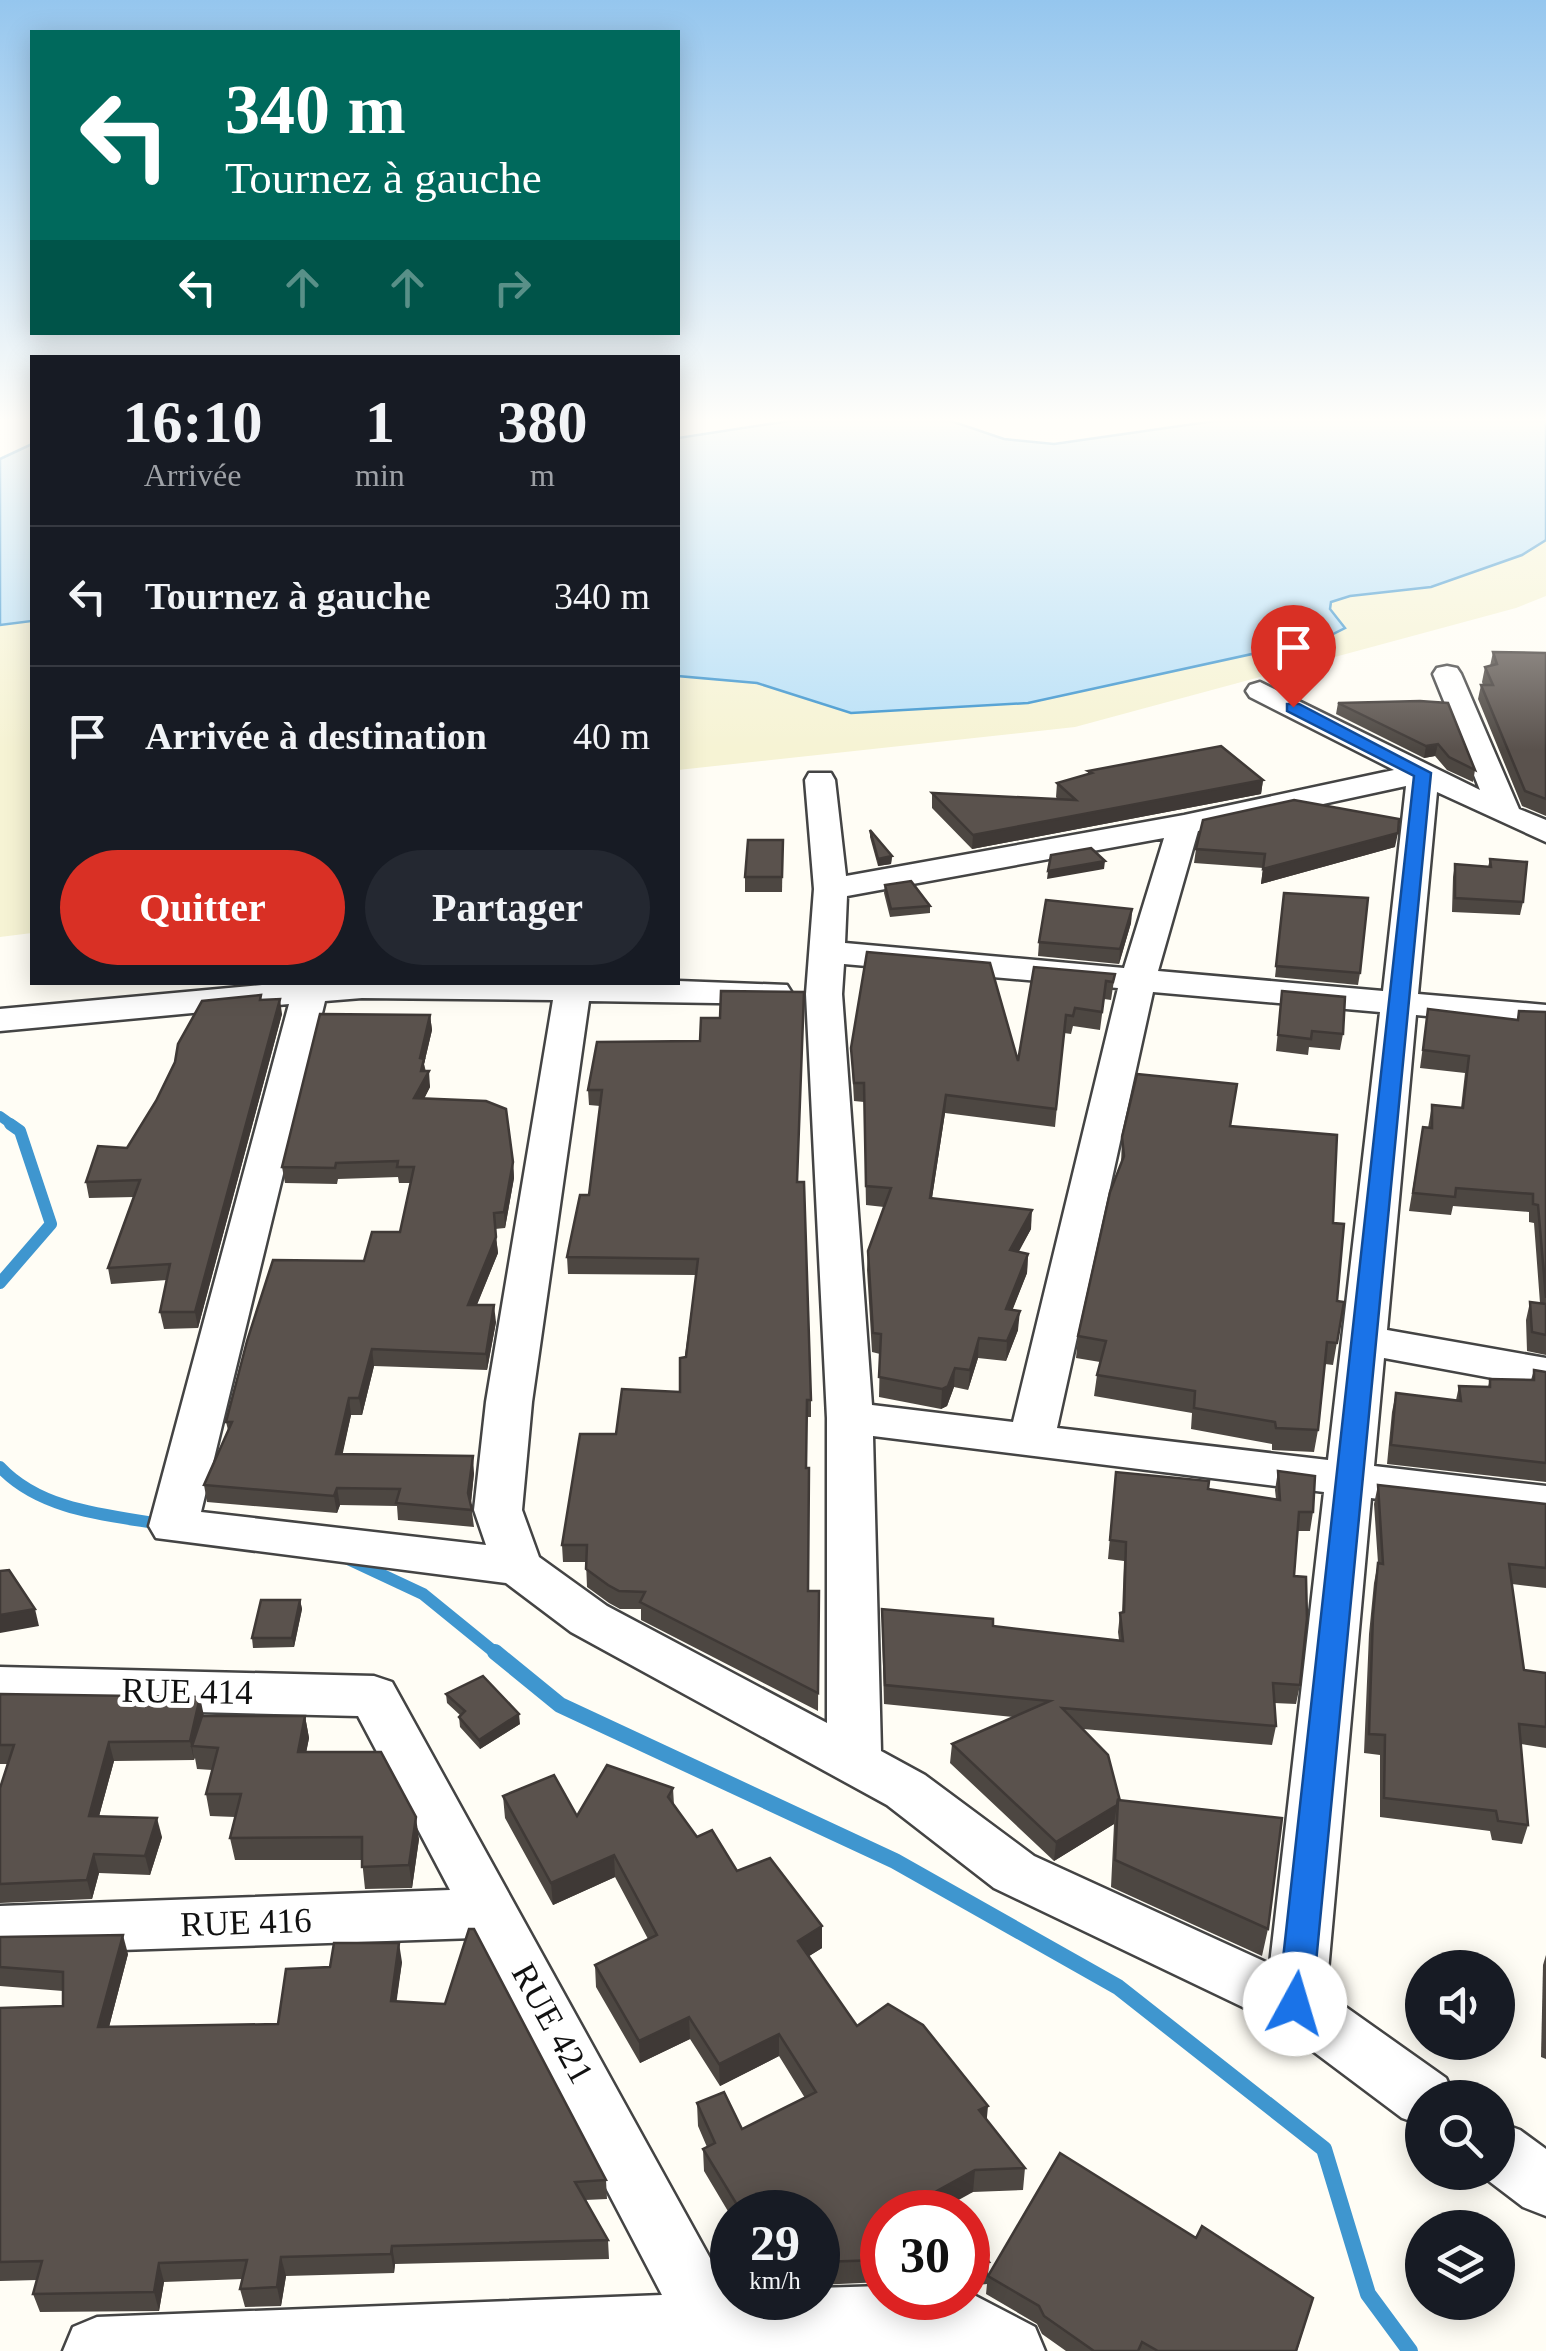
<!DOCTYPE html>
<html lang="fr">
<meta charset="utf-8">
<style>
body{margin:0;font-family:Georgia,serif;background:#242831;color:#f1f3f6;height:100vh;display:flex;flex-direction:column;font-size:38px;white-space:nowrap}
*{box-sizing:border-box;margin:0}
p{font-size:32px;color:#9ea1a6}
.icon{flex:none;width:55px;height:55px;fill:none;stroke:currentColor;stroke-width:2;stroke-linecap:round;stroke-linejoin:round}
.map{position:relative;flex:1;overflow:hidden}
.panel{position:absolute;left:30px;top:355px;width:650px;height:630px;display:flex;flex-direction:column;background:#171b24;border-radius:0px;box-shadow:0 5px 25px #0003}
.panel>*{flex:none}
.top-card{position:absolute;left:30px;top:30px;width:650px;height:305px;border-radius:0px;box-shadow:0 5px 25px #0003;background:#00695c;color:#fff;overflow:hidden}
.buttons{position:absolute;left:1405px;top:1950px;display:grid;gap:20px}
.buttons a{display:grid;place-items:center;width:110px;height:110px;border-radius:50%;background:#171b24;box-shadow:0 5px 25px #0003;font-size:50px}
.speed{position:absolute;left:710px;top:2190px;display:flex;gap:20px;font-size:50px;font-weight:700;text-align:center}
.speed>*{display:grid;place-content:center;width:130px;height:130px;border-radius:50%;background:#171b24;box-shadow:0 5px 25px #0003;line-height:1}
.speed small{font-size:25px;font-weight:400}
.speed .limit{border:15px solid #d22;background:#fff;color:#111}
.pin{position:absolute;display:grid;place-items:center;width:85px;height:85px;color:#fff;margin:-102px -42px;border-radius:50% 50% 50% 0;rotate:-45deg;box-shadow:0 0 10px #0007}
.pin .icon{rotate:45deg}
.me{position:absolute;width:110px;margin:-55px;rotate:6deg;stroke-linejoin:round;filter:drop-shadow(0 0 8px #0008)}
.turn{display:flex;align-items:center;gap:35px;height:210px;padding:0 30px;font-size:45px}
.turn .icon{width:130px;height:130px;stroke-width:2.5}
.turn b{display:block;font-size:70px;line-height:85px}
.lanes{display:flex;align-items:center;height:95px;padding:0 30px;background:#0003;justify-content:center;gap:50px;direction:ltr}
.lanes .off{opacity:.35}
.eta{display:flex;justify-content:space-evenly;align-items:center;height:170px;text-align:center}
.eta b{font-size:60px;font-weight:700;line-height:70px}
.button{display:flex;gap:20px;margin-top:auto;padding:20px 30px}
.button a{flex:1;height:115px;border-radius:60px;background:#d93025;color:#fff;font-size:40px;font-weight:700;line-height:115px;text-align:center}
.button a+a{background:#242831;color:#f1f3f6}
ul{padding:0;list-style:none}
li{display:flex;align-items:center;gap:30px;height:140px;padding:0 30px;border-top:2px solid #363941}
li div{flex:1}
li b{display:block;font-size:38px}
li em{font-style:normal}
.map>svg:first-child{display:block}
.farmland{fill:#f6f3d4}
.water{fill:#b9e0f7;stroke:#3f96cf;stroke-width:2.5}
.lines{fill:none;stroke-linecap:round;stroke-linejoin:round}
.stream-far2{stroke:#3f96cf;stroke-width:10}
.stream-far1{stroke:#3f96cf;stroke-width:12}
.stream{stroke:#3f96cf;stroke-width:16}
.street-casing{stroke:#444;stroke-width:5}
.street{fill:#fff;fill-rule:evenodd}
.wall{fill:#4d4742}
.shaded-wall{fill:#3f3936}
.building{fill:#5a524d;stroke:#3f3936;stroke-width:2.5}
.route{fill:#1a73e8;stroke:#114b97;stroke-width:2.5}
.labels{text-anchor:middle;stroke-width:10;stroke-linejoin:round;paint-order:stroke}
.near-street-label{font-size:35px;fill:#111;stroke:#fff}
</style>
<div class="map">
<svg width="1546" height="2351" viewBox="0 0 1546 2351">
<rect width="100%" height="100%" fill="#fffdf5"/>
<g class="farmland">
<polygon points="1546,540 1546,596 1516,608 1075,727 678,770 678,676 757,683 851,713 1028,703 1325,638 1338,617 1330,609 1331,602 1350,596 1431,587 1522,555"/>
<polygon points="32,621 32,933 0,937 0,626"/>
</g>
<g class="water">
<polygon points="789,421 951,421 1004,439 1054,444 1215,421 1546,421 1546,540 1522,555 1431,587 1350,596 1331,602 1330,609 1345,628 1325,638 1028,703 851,713 757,683 678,676 678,438"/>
<polygon points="32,444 32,621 0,625 0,459"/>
</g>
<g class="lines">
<polyline class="stream-far2" points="0,1116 14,1126"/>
<g class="stream-far1">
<polyline points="0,1283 51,1224 20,1131 10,1124"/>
<path d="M0,1467C40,1510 106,1515 161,1524"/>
<polyline points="346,1558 423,1594 498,1655"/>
</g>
<polyline class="stream" points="495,1652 560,1705 895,1861 1118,1987 1324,2149 1368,2294 1410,2351"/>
<defs>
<g id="street">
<path d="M1447,666L1457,668L1461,674L1519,809L1546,820V842L1437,792L1418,994L1546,1005V1027L1416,1015L1387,1330L1546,1358V1388L1384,1358L1374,1466L1546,1486V1520L1371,1498L1326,1993L1446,2078L1455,2098H1422V2125L1402,2118L1274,2022L994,1888L887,1805L571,1632L506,1583L156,1538L149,1526L289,1004L0,1031V1009L294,982L678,981L787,985L792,993L787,1001L774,1004L589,1001L532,1402L522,1510L539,1557L607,1606L827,1723V1418L806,994L814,889L805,780L809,773H831L835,780L846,876L1184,815L1394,770L1250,697L1246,691L1250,685L1260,682L1480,790L1433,674L1437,668ZM1406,786L1383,991L1158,971L1198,831ZM1164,838L1124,968L845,943L847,896ZM844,964L1118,988L1013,1422L872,1405L842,994ZM1153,992L1380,1012L1328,1460L1057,1428ZM362,998L553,1000L486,1402L474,1510L486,1545L201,1512L325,1001ZM873,1436L1324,1492L1270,1964L1034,1856L925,1775L881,1751Z"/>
<polygon points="0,1667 374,1676 392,1682 732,2298 818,2298 818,2288 882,2286 882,2298 968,2298 968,2292 1035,2327 1045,2351 63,2351 73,2327 97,2317 662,2295 475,1938 0,1954 0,1906 450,1890 358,1716 0,1707"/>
<polygon points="1498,2122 1520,2130 1546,2149 1546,2216 1523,2207 1477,2172 1498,2172"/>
</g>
</defs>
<use href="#street" class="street-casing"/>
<use href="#street" class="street"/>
</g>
<g class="wall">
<polygon points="1493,652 1546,653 1546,816 1522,806 1478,699 1481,685 1483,685 1482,682 1485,667 1490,666"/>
<polygon points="1338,703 1448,703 1475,770 1473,782 1447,770 1435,756 1424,758 1336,714"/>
<polygon points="1088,771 1263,780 1261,794 972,849 932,808 932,793 1058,800 1056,797 1057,783 1088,774"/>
<polygon points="870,830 892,856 891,864 878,866 870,837"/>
<polygon points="783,840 782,892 745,892 745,877"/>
<polygon points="1395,847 1261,884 1263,868 1194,863 1196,849"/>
<polygon points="1490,859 1523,902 1520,915 1452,912 1453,877 1455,864 1488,867"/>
<polygon points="885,885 930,906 930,913 890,917 884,893"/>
<polygon points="1284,893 1360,973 1358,985 1275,977"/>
<polygon points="1132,909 1131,923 1119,964 1038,956 1039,942"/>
<polygon points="1034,967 1115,974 1111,1000 1104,999 1100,1030 1073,1026 1071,1034 1064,1033 1055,1127 945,1113 932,1198 1031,1229 1018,1252 1028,1254 1027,1273 1012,1310 1018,1330 1006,1361 978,1358 968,1390 954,1387 947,1406 941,1409 879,1397 880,1354 872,1352 867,1270 868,1251 884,1207 866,1205 864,1102 854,1101 851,1048 1018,1061"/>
<polygon points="1282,991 1343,1034 1340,1050 1309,1047 1308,1055 1276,1051"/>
<polygon points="262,1000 282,1014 198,1328 164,1329 160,1312 167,1280 111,1284 108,1268 134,1197 89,1198 86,1182 127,1148"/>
<polygon points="1428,1009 1517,1020 1519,1011 1546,1012 1546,1355 1527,1351 1526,1320 1530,1302 1540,1303 1534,1223 1529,1222 1529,1212 1453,1206 1451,1215 1409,1211 1423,1127 1428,1128 1432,1105 1461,1108 1465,1073 1420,1068"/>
<polygon points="430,1015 432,1030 424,1064 430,1087 424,1099 513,1162 514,1178 505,1228 495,1229 498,1253 477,1305 496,1322 487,1370 374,1366 362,1415 351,1415 342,1454 474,1473 471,1504 474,1527 398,1520 397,1506 340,1505 337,1513 207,1502 204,1485 228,1430 226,1422 364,1261 400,1232 411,1183 399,1183 398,1177 338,1179 337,1184 285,1183 282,1167"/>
<polygon points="597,1042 798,1182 811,1400 811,1417 807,1417 806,1468 808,1591 819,1591 818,1711 641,1620 641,1609 620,1609 609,1603 587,1587 586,1562 563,1562 562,1545 616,1434 680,1392 696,1275 568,1274 567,1257 589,1195 600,1106 589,1105 588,1090"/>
<polygon points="1230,1126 1333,1223 1337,1301 1344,1302 1333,1365 1325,1364 1318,1430 1314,1452 1272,1450 1272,1444 1191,1429 1192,1413 1094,1396 1097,1375 1100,1362 1076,1358 1078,1336 1121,1164 1122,1137"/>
<polygon points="1534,1370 1546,1372 1546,1482 1387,1464 1392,1412 1396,1393 1456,1400 1459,1386 1488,1387 1490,1379 1531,1380"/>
<polygon points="1278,1471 1313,1512 1310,1531 1298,1531 1294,1576 1300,1685 1296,1704 1274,1703 1276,1726 1272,1745 1083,1729 1120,1801 1268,1929 1262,1956 1111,1887 1114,1824 1054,1861 950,1763 952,1744 1013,1717 884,1704 882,1628 882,1609 993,1626 1119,1640 1118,1632 1120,1613 1122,1613 1124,1561 1108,1559 1116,1472 1208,1489 1276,1499 1275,1490"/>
<polygon points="1378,1485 1546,1504 1546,1588 1512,1584 1524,1670 1546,1673 1546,1748 1521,1744 1528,1825 1522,1844 1492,1840 1490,1831 1380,1817 1380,1755 1364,1753 1369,1634 1374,1583 1378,1563 1374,1504"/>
<polygon points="300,1600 302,1609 294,1647 253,1648 252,1638"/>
<polygon points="0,1694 204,1716 305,1716 309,1738 306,1752 419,1839 412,1888 365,1889 362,1860 235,1860 230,1838 235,1817 210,1816 206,1794 212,1770 197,1769 195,1758 194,1760 114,1761 99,1816 162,1837 150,1875 99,1873 92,1899 0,1903 0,1788 7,1764 0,1764"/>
<polygon points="446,1694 520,1724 480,1749 460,1727 459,1717 461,1716 447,1703"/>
<polygon points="673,1788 674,1805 697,1837 737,1871 822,1948 809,1956 857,2026 987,2120 1025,2168 1023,2190 973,2192 882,2212 882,2284 882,2282 818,2285 818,2212 732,2212 732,2218 704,2171 703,2149 707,2147 698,2126 697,2103 742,2129 805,2098 779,2056 720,2086 690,2039 640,2063 596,1987 595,1965 648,1939 615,1877 553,1905 505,1818 503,1796 577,1816"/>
<polygon points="0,1937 128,1954 109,2027 278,2024 330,1967 402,1962 396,2001 606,2180 607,2199 585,2200 608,2240 609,2259 395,2264 394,2273 286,2276 281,2306 245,2307 240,2289 243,2279 164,2282 159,2311 40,2312 33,2294 37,2280 0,2281 0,2008 63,2006 63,1991 0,1986"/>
<polygon points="1546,1955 1546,2059 1541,2057 1543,1965"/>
<polygon points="968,2233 989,2262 988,2275 1196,2238 1313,2298 1297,2351 1066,2351 1042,2334 1037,2324 986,2294 987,2284 968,2286"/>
</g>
<g class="shaded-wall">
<polygon points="1438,744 1435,756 1424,758 1426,746"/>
<polygon points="1263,780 1261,794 972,849 973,835"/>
<polygon points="1398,833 1395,847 1261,884 1263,869"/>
<polygon points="892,856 891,864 878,866 878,859"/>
<polygon points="1105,861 1104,869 1047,879 1048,871"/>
<polygon points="1132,909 1131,923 1119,964 1120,949"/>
<polygon points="280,999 282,1014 198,1328 195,1312"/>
<polygon points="430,1015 432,1030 424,1064 425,1074 429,1071 430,1087 416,1114 414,1098 420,1058"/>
<polygon points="946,1095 945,1113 929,1217 930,1198"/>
<polygon points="513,1162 514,1178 505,1228 504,1212"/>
<polygon points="1032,1210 1031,1229 1009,1270 1010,1250"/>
<polygon points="496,1237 498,1253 470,1321 468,1305"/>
<polygon points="1028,1254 1027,1273 1005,1329 1006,1309"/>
<polygon points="494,1305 496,1322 487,1370 486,1354"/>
<polygon points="1020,1311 1018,1330 1006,1361 1007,1341"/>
<polygon points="979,1338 978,1358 968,1390 970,1370"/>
<polygon points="372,1349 374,1366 362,1415 359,1398"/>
<polygon points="955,1368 954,1387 947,1406 941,1409 942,1389"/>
<polygon points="349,1398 351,1415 339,1471 336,1454"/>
<polygon points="473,1456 474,1473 470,1510 468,1493"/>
<polygon points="337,1488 340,1505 337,1513 334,1496"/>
<polygon points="300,1600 302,1609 294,1647 292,1638"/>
<polygon points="35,1609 39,1626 0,1633 0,1615"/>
<polygon points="200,1697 204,1716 192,1746 194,1760 190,1741"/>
<polygon points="519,1714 520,1724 480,1749 479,1740"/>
<polygon points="305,1716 309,1738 302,1774 298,1752"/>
<polygon points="109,1742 114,1761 94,1835 89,1816"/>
<polygon points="1117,1805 1114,1824 1054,1861 1056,1842"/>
<polygon points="416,1817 419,1839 412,1888 409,1865"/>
<polygon points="157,1818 162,1837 150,1875 145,1856"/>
<polygon points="94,1854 99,1873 92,1899 87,1880"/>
<polygon points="614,1855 615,1877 553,1905 551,1883"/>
<polygon points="822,1926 822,1948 798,1963 798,1941"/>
<polygon points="123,1935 128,1954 104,2046 98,2027"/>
<polygon points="399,1943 402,1962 394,2020 391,2001"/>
<polygon points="689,2017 690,2039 640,2063 639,2041"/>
<polygon points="779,2034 779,2056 720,2086 719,2064"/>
<polygon points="988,2106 986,2128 979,2110"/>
<polygon points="975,2170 973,2192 937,2212 937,2191"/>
<polygon points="392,2246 395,2264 394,2273 391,2254"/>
<polygon points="281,2257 286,2276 281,2306 277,2287"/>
<polygon points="159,2263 164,2282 159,2311 154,2292"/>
</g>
<g class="building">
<polygon points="1493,652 1546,653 1546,799 1525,791 1481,685 1493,685 1485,667 1497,664"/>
<polygon points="1420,701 1448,703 1475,770 1449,757 1438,744 1426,746 1338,703"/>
<polygon points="1221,746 1263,780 973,835 932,793 1076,800 1057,783 1092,773 1088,771"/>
<polygon points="1294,800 1399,819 1398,833 1263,869 1265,854 1196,849 1203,820"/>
<polygon points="870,830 892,856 878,859"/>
<polygon points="748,840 783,840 782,877 745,877"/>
<polygon points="1091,848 1105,861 1048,871 1051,855"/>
<polygon points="1490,859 1527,862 1523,902 1455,898 1455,864 1491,867"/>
<polygon points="911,881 930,906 891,909 885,885"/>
<polygon points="1284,893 1368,898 1360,973 1276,966"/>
<polygon points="1046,900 1132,909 1120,949 1039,942"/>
<polygon points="867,952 990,963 1018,1061 1034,967 1115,974 1113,982 1106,981 1102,1012 1075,1008 1073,1016 1066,1015 1056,1109 946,1095 930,1198 1032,1210 1010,1250 1028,1254 1006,1309 1020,1311 1007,1341 979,1338 970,1370 955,1368 948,1386 942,1389 879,1377 881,1334 873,1333 868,1251 891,1188 866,1186 864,1083 854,1083 851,1048"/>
<polygon points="721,991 804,992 797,1182 804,1182 811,1400 807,1400 806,1468 809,1468 808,1591 819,1591 818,1693 640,1602 645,1592 619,1591 608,1585 586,1569 587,1545 562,1545 580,1434 616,1434 622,1389 680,1392 680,1358 686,1357 698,1259 567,1257 580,1195 589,1195 602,1090 588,1090 597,1042 700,1041 701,1018 720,1018"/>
<polygon points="1282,991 1345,997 1343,1034 1312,1031 1311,1039 1278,1035"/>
<polygon points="261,995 260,1000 280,999 195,1312 160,1312 170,1264 108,1268 140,1180 86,1182 98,1146 127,1148 156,1101 175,1062 178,1044 202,1001"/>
<polygon points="1428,1009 1518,1020 1519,1011 1546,1012 1546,1298 1538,1205 1533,1204 1533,1194 1456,1188 1455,1197 1413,1193 1423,1127 1432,1128 1432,1105 1463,1108 1469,1056 1423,1050"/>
<polygon points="320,1014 430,1015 420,1058 424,1059 421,1071 429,1071 414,1098 486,1101 506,1109 513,1162 504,1212 494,1213 496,1237 468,1305 494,1305 486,1354 372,1349 359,1398 349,1398 336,1454 473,1456 468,1493 472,1510 396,1503 400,1489 337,1488 334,1496 204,1485 232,1422 226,1422 247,1341 273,1260 364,1261 372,1232 400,1232 414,1167 397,1167 398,1161 336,1163 335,1168 282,1167"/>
<polygon points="1137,1074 1237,1084 1230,1126 1337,1135 1333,1223 1344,1224 1337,1301 1344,1302 1337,1343 1327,1342 1318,1430 1276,1428 1275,1422 1194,1408 1195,1391 1097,1375 1106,1341 1078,1336 1110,1192 1124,1156 1122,1137"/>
<polygon points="1530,1302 1546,1304 1546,1335 1532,1332"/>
<polygon points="1534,1370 1546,1372 1546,1463 1391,1445 1396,1393 1461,1401 1459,1386 1490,1387 1490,1379 1534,1380"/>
<polygon points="1278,1471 1315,1476 1313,1512 1299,1512 1294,1576 1306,1577 1307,1619 1300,1685 1273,1683 1276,1726 1062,1708 1108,1755 1120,1801 1118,1800 1117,1805 1056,1842 952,1744 1050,1701 885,1685 882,1609 993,1619 993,1626 1123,1641 1120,1613 1124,1612 1126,1542 1110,1540 1116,1472 1209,1481 1208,1489 1280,1500"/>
<polygon points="1378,1485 1546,1504 1546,1568 1509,1564 1524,1670 1546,1673 1546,1727 1519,1724 1528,1825 1498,1821 1496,1811 1384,1798 1385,1735 1369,1734 1373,1615 1378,1563 1383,1564"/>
<polygon points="9,1570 35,1609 0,1615 0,1571"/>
<polygon points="261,1600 300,1600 292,1638 252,1638"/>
<polygon points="483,1676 519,1714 479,1740 459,1717 465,1711 446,1694"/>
<polygon points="0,1694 200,1697 190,1741 109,1742 89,1816 157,1818 145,1856 94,1854 87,1880 0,1884 0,1788 14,1745 0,1745"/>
<polygon points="202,1716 305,1716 298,1752 381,1752 416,1817 409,1865 362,1867 362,1837 230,1838 241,1794 206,1794 218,1748 192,1746"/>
<polygon points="607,1765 673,1788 668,1797 697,1837 712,1830 737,1871 770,1858 822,1926 798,1941 857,2026 888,2004 923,2025 988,2106 979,2110 1025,2168 975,2170 937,2191 952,2212 882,2212 882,2260 818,2262 818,2264 818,2212 734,2212 739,2208 703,2149 715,2143 697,2103 724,2092 742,2129 816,2092 779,2034 719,2064 689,2017 639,2041 595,1965 657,1935 614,1855 551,1883 503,1796 554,1775 577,1816"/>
<polygon points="1118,1800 1282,1818 1268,1929 1115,1860"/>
<polygon points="469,1929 474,1929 606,2180 575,2182 608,2240 392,2246 391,2254 281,2257 277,2287 240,2289 247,2260 159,2263 154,2292 33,2294 42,2261 0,2262 0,2008 63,2006 63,1972 0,1967 0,1937 123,1935 98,2027 278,2024 286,1969 330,1967 334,1943 399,1943 391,2001 445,2004"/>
<polygon points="1060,2153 1196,2238 1202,2226 1313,2298 1296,2351 1158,2351 1142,2342 1138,2351 1094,2351 1044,2316 1039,2306 988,2276"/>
<polygon points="968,2233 989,2262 968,2264"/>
</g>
<linearGradient id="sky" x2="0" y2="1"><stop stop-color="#95c6ee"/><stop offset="0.56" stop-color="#fffefa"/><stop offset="1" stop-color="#fffefa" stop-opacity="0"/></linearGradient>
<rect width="1546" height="750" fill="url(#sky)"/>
<polygon class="route" points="1287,704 1299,704 1431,773 1312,2004 1307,2015 1295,2019 1283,2015 1278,2004 1414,776 1287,711"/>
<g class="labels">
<g class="near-street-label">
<text transform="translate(187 1691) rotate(1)" y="12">RUE 414</text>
<text transform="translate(246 1922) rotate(-2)" y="12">RUE 416</text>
<text transform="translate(553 2023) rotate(61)" y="12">RUE 421</text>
</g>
</g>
</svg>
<div class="buttons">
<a><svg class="icon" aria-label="sound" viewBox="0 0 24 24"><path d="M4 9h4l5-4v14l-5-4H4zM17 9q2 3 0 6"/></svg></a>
<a><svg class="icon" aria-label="search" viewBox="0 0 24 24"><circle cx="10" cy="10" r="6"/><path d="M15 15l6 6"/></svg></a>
<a><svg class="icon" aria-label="layers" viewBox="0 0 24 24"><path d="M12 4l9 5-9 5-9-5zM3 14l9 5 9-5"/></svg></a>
</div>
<div class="speed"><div>29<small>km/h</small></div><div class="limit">30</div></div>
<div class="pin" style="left:1293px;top:707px;background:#d93025"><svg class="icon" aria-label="arrive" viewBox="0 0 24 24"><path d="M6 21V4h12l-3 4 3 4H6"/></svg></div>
<svg class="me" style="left:1295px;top:2004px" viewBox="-20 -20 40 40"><circle r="19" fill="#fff"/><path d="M0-13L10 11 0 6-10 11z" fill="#1a73e8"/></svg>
<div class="top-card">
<div class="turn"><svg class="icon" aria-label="left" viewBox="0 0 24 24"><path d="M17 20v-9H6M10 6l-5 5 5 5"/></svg><div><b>340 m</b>Tournez à gauche</div></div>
<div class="lanes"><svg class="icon" aria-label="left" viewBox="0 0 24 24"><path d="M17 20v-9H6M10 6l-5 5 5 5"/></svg><svg class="icon off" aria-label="ahead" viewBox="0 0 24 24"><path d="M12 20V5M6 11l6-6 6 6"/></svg><svg class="icon off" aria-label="ahead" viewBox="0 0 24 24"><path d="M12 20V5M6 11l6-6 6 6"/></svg><svg class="icon off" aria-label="right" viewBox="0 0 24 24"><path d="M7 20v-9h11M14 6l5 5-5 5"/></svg></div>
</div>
<section class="panel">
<div class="eta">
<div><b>16:10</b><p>Arrivée</p></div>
<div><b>1</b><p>min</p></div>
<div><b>380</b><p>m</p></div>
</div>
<ul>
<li><svg class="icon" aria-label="left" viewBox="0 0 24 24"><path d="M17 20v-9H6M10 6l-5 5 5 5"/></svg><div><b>Tournez à gauche</b></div><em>340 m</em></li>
<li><svg class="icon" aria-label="arrive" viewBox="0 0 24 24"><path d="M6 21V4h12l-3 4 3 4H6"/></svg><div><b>Arrivée à destination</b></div><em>40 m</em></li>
</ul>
<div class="button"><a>Quitter</a><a>Partager</a></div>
</section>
</div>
